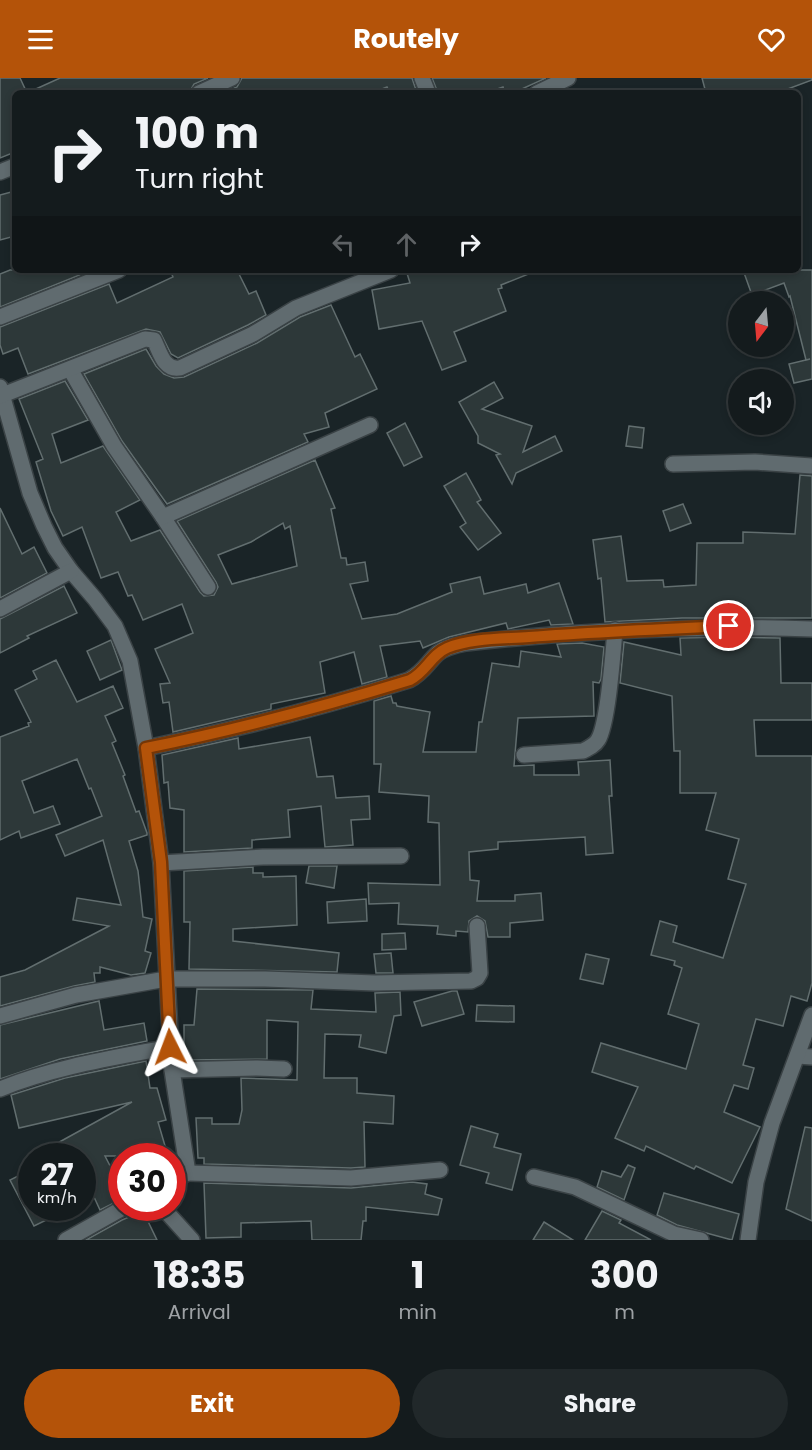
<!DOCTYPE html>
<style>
body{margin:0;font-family:Poppins,sans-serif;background:#21282a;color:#f1f3f6;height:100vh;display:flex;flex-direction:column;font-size:22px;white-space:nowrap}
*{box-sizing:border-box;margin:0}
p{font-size:20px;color:#9da1a4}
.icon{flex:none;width:33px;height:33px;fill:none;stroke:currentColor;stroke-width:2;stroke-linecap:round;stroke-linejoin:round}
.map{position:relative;height:1162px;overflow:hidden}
.side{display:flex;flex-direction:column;background:#141b1d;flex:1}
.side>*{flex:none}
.top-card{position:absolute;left:12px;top:12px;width:789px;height:183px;border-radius:9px;box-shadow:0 3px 9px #0003,0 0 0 2px #33393b;background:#141b1d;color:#f1f3f6;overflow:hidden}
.needle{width:39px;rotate:196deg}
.tools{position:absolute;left:728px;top:213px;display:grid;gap:12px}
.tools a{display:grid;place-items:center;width:66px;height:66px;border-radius:50%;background:#141b1d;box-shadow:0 3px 9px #0003,0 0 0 2px #33393b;font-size:30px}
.speed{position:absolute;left:18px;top:1065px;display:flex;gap:12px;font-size:30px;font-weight:700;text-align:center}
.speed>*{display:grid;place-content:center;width:78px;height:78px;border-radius:50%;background:#141b1d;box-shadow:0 3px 9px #0003,0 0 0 2px #33393b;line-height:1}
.speed small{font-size:15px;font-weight:400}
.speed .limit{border:9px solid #d22;background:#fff;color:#111}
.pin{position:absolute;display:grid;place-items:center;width:51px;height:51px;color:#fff;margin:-26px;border:3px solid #fff;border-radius:50%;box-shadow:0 2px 6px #0007}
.me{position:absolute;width:66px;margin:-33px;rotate:357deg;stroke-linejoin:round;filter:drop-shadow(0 0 4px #0008)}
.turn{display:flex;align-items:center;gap:21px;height:126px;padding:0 24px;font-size:27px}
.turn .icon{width:78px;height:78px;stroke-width:2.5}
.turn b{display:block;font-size:42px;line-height:51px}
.lanes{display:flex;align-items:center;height:57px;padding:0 24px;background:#0003;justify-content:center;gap:30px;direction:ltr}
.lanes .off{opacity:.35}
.eta{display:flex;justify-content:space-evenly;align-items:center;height:102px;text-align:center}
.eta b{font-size:36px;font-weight:700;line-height:42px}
.button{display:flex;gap:12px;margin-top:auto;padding:12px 24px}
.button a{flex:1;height:69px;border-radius:36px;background:#b45309;color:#fff;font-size:24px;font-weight:700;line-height:69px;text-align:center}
.button a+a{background:#21282a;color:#f1f3f6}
header{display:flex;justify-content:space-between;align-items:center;height:78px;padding:0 24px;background:#b45309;color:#fff;font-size:27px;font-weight:700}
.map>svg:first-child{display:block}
.building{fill:#2d3839;stroke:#626e6f;stroke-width:1.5;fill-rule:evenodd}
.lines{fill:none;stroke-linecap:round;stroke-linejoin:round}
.street-casing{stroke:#3a4245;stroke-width:18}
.secondary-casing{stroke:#3a4245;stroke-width:18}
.street{stroke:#606b6f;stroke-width:15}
.secondary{stroke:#606b6f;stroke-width:15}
.route-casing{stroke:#753606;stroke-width:15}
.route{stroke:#b45309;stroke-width:10}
</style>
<header><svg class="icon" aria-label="menu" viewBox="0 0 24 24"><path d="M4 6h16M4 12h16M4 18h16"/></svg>Routely<svg class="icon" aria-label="heart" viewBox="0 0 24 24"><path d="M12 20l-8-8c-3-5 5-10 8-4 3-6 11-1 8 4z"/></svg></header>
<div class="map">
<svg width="812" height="1162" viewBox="0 0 812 1162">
<rect width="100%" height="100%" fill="#1a2427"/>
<g class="building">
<polygon points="0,0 20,0 27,15 15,15 15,74 0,80"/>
<polygon points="60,0 208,0 194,6 189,15 27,15"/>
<polygon points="242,0 412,0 417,15 390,15 387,9 372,15 223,15 237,9"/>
<polygon points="432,0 546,0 513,15 505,15 503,9 486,15 438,15"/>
<polygon points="702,0 812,0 812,2 777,15 706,15"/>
<polygon points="15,113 15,158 0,162 0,117"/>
<polygon points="10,192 92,192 0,229 0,196"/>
<polygon points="170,192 237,192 249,216 256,213 266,237 248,247 178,280 171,276 160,254 146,251 28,296 18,270 3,276 0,267 0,249 109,206 117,225 173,199"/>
<polygon points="406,192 536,192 536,193 501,207 502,210 498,211 506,233 454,254 466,283 442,292 422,243 379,251 372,212 410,205"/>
<polygon points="743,192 812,192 812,301 794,305 789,286 810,281 806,282 790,218 789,219 784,205 752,217"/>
<polygon points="331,227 355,279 360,276 377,311 325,335 329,349 304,356 308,364 167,426 122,363 84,296 146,271 156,288 164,296 174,300 184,299 257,265 300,239"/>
<path d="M65,303L88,342L52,356L61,385L103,368L140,422L116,434L131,463L160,452L200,514L204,518L214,517L218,509L216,504L177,443L315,382L335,430L331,431L341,480H346L347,487L365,484L368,503L350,506L362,541L397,536L452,514L450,506L480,499L484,516L526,506L528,515L559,505L573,546L551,547L549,542L508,551L506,545L449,559L423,570L420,563L380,568L387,599L362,606L354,574L320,584L325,615L271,626V631L173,654L169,624L163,625L160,606L170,605L155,571L193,555L182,526L143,542L132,517L128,518L118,494L101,500L82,449L63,458L51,433L36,384L43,381L19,321ZM283,445L285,451L290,448L297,488L232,506L218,477L251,464Z"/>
<polygon points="494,304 503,320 482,331 532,348 523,374 555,358 562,373 516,395 512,406 496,377 500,376 478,365 478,358 459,324"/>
<polygon points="405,345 422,379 404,388 387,355"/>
<polygon points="629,348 644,350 642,370 626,368"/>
<polygon points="466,395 481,422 477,424 501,455 478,472 460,449 466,445 444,408"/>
<polygon points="800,397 812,398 812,540 682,540 605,544 601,500 598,501 593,462 621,458 627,503 663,502 664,509 696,507 697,465 743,465 743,454 795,456"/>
<polygon points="683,426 691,445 670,453 663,433"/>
<polygon points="0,430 22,476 34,469 47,495 0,520"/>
<polygon points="64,508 77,535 27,558 29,560 0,575 0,541"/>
<polygon points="725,559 780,560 781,605 812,605 812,642 754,642 756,678 812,678 812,905 807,923 791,918 783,948 756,941 743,987 754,990 748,1011 734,1007 724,1034 760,1049 732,1105 696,1088 694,1091 646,1068 644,1073 615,1060 638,1009 592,994 601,965 686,991 699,946 668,936 682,890 674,887 675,883 651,877 660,843 677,848 673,864 723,880 746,806 728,801 739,761 706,752 716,715 680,715 680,673 674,673 672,618 620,605 624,564 681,577 680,560"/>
<polygon points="111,562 122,592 100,602 87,573"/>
<polygon points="582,565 604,569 601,601 599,605 593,604 594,638 518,640 514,688 534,687 534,697 579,697 578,684 610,682 612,718 609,718 613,775 586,777 585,759 498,764 498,771 469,774 470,802 479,803 477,823 515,823 515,817 541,815 543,842 510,845 510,859 488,859 485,843 477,838 469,843 468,854 456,853 456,858 437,856 438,848 398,846 399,825 369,826 368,805 440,807 439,745 428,744 429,718 379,714 381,686 374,686 374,623 391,618 393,625 396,625 397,628 430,634 423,674 476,674 479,644 482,644 492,585 519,589 521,573 561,579 557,566"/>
<polygon points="56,582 77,624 113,608 123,630 105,638 116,663 112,665 125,697 123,698 136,734 139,733 147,755 147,757 129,763 138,793 143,839 152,841 145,873 151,875 145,895 131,897 100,889 100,895 94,895 95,904 74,908 0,928 0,899 25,892 109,848 73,842 77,820 121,827 103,762 65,778 56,757 102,738 91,710 89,711 77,681 22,703 34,735 53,728 60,746 21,760 19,753 0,762 0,659 29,648 28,645 31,644 15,612 37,601 33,593"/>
<polygon points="310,659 317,699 333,698 336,720 369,718 370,741 351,742 353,767 325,769 321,728 288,732 290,759 252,762 252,770 184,774 184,732 170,730 168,704 164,705 162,677 238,660 239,671"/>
<polygon points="309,788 337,788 334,810 306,805"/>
<polygon points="253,789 253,795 263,795 263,799 296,798 297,847 233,851 233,863 339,875 337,894 189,891 190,844 184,844 184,793"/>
<polygon points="366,821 367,843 328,845 327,824"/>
<polygon points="405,855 406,871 382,872 382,856"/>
<polygon points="391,875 393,895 376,895 374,876"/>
<polygon points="586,876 609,881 603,906 580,901"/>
<polygon points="197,911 313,912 311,931 376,934 375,915 400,914 401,937 394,938 386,975 359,969 361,957 325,956 324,1000 357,1000 357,1015 394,1018 393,1046 364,1044 365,1089 351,1090 204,1086 204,1080 198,1080 196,1040 212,1040 212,1046 239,1046 242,1032 241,1000 297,1002 298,944 267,942 267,981 184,982 184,947 194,947"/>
<polygon points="452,913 457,913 464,936 422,948 414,924"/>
<polygon points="99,923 104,952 144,945 147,963 60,981 0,1001 0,947"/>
<polygon points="477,927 514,928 514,944 476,943"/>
<polygon points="146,983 150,1010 157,1010 166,1042 158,1044 168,1078 105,1078 122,1111 122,1121 100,1132 94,1119 82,1125 82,1078 34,1078 132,1024 19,1050 11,1017 65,1000"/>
<polygon points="471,1048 498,1056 494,1069 521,1076 512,1112 486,1105 489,1095 460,1087"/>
<polygon points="805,1049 812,1050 812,1143 786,1131"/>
<polygon points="628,1087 635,1090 624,1122 597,1109 602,1093 621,1099"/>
<polygon points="32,1091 32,1130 71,1130 34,1148 10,1102"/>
<polygon points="412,1104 427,1106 425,1116 442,1121 438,1137 366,1129 366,1143 363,1143 361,1162 312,1162 311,1143 241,1145 241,1159 206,1160 204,1105 351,1110"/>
<polygon points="664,1115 739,1136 732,1162 677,1147 657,1137"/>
<polygon points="143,1133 157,1162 86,1162 122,1142"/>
<polygon points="602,1133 621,1142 619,1145 651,1162 585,1162"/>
<polygon points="544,1144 573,1162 533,1162"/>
</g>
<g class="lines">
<defs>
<g id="street">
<polyline points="422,0 428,15"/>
<polyline points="199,15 232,0"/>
<polyline points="537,15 568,0"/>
<polyline points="0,94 15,88"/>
<polyline points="0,239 119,192"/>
<polyline points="70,291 114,368 163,439 208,509"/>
<polyline points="0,309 30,415 44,448 55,470 71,493 95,521 115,548 130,583 146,670 161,785 172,992 188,1095 172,1102"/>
<path d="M0,318L145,261L154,262C160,274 164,293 180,290L253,256L296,230L391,192"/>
<polyline points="673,386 755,384 812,388"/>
<polyline points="163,439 370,347"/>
<polyline points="0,531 71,493"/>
<path d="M146,670C235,652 323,629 409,602C424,594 427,585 438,575C446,569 456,567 466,565C581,552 696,547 812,551"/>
<path d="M524,677L583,673C589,670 595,667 598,662C608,646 613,575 615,552"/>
<polyline points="161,785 263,779 401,778"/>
<polyline points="0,938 76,917 166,901 265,901 375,905 471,903 477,900 480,895 477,848"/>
<polyline points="798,978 812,979"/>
<polyline points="172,992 257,990 284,991"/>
<path d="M0,1011C54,989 113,980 170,969"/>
<polyline points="188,1095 351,1100 440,1092"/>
<polyline points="534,1099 575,1109 674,1156 701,1162"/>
<polyline points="163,1130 192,1162"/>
<polyline points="66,1162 123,1130"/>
</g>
<polyline id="secondary" points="748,1162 756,1104 772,1045 812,937"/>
</defs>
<use href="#street" class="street-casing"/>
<use href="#secondary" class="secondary-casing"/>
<use href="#street" class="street"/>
<use href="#secondary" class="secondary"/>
</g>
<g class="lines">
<defs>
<path id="route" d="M170,969L161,784L146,670C235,652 322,629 410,602C426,594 431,577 447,570C471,560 503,561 529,559C595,554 662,551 729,548"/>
</defs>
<use href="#route" class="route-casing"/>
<use href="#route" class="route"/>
</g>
</svg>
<div class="tools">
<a><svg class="needle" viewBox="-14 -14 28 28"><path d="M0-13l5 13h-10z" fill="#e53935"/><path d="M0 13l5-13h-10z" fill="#9da1a4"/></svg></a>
<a><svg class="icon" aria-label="sound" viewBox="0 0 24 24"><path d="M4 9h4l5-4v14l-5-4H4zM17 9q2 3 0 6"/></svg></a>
</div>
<div class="speed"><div>27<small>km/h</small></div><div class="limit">30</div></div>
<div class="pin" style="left:729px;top:548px;background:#d93025"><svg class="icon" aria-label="arrive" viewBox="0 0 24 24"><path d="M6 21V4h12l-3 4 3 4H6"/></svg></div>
<svg class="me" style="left:170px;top:969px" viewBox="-20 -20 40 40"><path d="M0-17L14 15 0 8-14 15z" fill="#b45309" stroke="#fff" stroke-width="4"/></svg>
<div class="top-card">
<div class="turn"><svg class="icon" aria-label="right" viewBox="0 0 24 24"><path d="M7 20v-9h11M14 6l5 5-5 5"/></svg><div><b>100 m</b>Turn right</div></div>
<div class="lanes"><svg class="icon off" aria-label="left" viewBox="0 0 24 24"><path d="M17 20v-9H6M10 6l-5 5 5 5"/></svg><svg class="icon off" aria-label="ahead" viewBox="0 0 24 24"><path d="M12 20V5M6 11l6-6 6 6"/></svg><svg class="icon" aria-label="right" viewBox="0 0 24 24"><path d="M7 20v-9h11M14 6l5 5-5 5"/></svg></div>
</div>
</div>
<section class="side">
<div class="eta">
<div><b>18:35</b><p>Arrival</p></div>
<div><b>1</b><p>min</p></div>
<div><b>300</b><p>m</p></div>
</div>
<div class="button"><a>Exit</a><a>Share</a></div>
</section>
